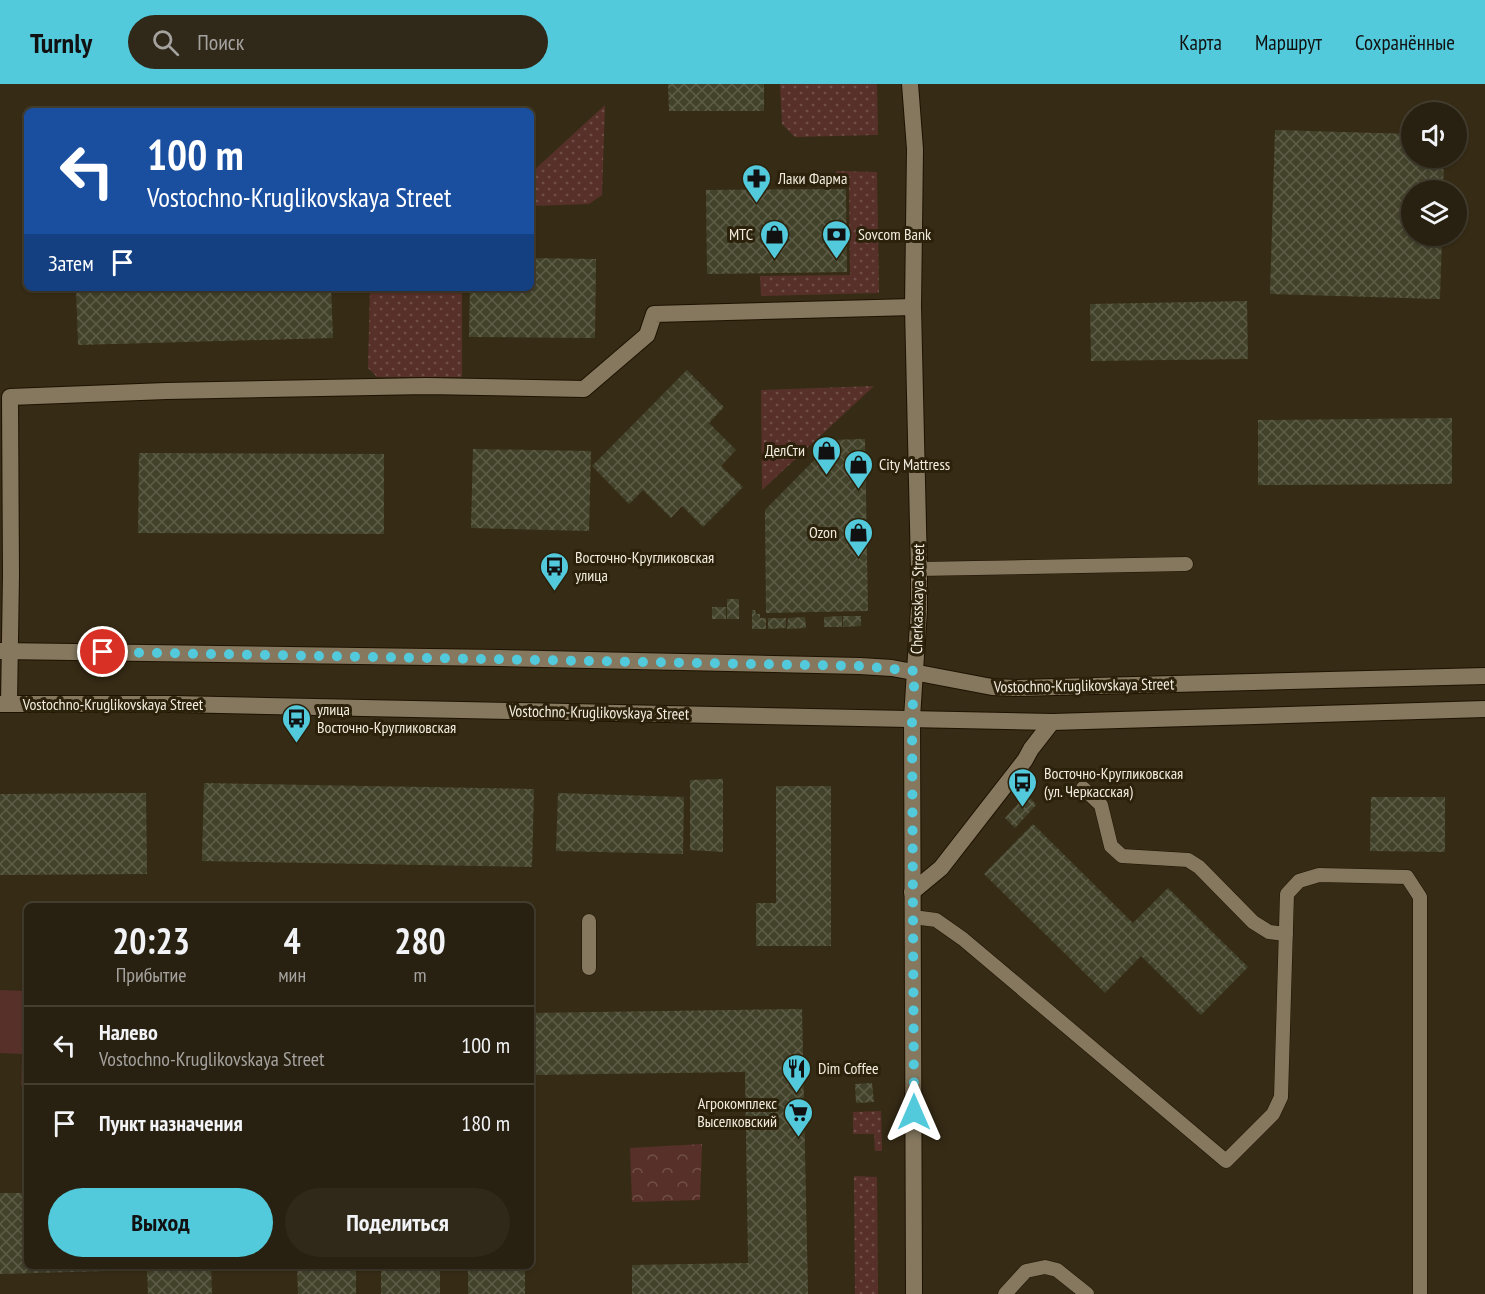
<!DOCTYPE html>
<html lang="ru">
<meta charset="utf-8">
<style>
body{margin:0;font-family:"PT Sans Narrow",sans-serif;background:#302819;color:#f1f3f6;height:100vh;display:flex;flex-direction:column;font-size:22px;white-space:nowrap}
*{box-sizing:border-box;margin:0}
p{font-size:20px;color:#a5a39f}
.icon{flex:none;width:33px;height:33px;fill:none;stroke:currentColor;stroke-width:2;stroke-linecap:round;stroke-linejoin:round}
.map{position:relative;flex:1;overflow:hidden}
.details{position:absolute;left:24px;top:819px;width:510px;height:366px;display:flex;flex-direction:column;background:#282010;border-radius:9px;box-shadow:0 2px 4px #0004,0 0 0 2px #443e30}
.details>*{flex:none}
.guide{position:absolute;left:24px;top:24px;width:510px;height:183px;border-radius:9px;box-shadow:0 2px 4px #0004,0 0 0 2px #443e30;background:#1a4fa0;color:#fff;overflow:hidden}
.controls{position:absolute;left:1401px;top:18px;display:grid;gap:12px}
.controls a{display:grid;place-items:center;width:66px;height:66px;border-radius:50%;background:#282010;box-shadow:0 2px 4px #0004,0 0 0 2px #443e30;font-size:30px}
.pin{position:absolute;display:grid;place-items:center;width:51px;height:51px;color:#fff;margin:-26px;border:3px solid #fff;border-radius:50%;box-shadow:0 2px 6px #0007}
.me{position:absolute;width:66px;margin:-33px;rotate:0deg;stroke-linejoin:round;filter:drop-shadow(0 0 4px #0008)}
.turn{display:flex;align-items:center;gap:21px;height:126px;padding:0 24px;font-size:27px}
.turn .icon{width:78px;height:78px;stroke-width:2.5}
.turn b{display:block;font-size:42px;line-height:51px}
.then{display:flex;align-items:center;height:57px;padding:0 24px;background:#0003;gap:12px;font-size:22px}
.eta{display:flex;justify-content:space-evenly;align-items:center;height:102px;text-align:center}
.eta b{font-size:36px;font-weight:700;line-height:42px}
.action{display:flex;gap:12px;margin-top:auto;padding:12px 24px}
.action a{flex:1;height:69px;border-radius:36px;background:#53cadc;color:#111;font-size:24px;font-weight:700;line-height:69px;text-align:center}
.action a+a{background:#302819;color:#f1f3f6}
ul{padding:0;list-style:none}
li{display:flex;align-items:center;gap:18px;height:78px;padding:0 24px;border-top:2px solid #443e30}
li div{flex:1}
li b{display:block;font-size:22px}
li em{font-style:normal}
header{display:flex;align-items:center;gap:36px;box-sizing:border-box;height:84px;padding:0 30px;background:#53cadc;color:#111}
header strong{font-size:28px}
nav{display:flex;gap:33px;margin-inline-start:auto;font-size:21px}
.search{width:420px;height:54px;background:#302819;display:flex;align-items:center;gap:15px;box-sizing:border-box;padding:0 21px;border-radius:33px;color:#a5a39f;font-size:22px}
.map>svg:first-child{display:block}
.grass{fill:url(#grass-dots)}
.forest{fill:url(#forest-crowns)}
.garden{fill:#573129}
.building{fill:url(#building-cross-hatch)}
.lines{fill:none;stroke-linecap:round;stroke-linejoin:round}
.service-casing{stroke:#1e1301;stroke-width:15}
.minor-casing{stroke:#1e1301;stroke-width:18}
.tertiary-casing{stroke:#1e1301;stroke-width:18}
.service{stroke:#85785f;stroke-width:14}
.minor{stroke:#85785f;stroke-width:16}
.tertiary{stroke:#85785f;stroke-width:16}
.route{stroke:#53cadc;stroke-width:10;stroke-dasharray:0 18}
.labels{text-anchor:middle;stroke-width:6;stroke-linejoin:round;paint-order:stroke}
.poi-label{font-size:16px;fill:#f3ecde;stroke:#2c210b;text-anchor:start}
.street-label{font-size:16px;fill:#f3ecde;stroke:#2c210b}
</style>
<header>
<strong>Turnly</strong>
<div class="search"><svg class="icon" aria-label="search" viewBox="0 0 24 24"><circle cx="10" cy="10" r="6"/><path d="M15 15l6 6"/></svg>Поиск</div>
<nav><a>Карта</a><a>Маршрут</a><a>Сохранённые</a></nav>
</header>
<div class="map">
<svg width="1485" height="1210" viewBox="0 0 1485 1210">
<defs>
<pattern id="grass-dots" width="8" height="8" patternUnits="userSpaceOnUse" patternTransform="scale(1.5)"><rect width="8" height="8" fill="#573129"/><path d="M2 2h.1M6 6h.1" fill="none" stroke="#704f48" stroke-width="1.8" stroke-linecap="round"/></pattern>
<pattern id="forest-crowns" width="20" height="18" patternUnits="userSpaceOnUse" patternTransform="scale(1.5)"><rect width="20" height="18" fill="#573129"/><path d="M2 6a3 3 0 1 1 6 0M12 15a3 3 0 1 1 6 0" fill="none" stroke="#704f48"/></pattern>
<pattern id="building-cross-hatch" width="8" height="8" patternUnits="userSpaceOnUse" patternTransform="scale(1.5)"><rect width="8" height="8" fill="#42422a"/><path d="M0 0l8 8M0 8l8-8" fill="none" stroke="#5e5d48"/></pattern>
</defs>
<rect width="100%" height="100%" fill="#362b15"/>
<g class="grass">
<polygon points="780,0 877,0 878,51 795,53 782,40"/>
<polygon points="605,21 602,111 589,120 531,122 531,89"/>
<polygon points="836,87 877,88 879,209 761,212 760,192 850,191 849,101 836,100"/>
<polygon points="370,204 462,204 462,293 377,293 368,284"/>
<polygon points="874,302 762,406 761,306"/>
<polygon points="881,1027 882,1067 875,1067 874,1050 853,1050 853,1028"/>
<polygon points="854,1092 877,1093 878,1210 855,1210"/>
</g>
<polygon class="forest" points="702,1060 700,1116 632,1118 630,1064"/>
<polygon class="garden" points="0,906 27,907 27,1002 21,1002 22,970 0,969"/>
<g class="building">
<polygon points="668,0 764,0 764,27 669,27"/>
<polygon points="1275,46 1412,50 1412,74 1444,74 1443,106 1412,106 1412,152 1442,152 1440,215 1270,210"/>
<polygon points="846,105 847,188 707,190 706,106"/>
<polygon points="531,174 596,175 595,254 469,253 470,204 531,204"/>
<polygon points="76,204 331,204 333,254 78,261"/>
<polygon points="1247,217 1248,275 1091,277 1090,220"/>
<polygon points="687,286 724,323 709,339 736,366 721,382 743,403 703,443 682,422 671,434 643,406 629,420 592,382"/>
<polygon points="1452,334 1452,400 1258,401 1258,336"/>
<polygon points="865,355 868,527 766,529 765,426 826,364 826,356"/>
<polygon points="473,365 591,367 589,447 471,444"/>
<polygon points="139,369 384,370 384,450 138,449"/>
<rect x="727" y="515" width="12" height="20"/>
<rect x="712" y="523" width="14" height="12"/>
<polygon points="752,526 755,526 756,530 760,530 760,534 766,534 766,545 752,545"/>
<polygon points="842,532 842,543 824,543 824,533"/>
<polygon points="843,532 861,532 861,542 843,543"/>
<polygon points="805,533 806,544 787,545 788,534"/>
<polygon points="768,534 786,534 786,544 768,545"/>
<polygon points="723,695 723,768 690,766 690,696"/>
<polygon points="204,699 534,705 532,783 202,777"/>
<polygon points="776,702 831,702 831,862 756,862 756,819 776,819"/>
<polygon points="146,709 147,790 0,791 0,710"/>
<polygon points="558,709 684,713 683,770 556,767"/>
<polygon points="1027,710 1036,721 1015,744 1005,734"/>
<polygon points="1371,713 1445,713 1445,768 1370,767"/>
<polygon points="1033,740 1133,839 1168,804 1248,883 1201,931 1141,872 1105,909 984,790"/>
<polygon points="802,925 808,1210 632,1210 632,1181 748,1179 745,988 531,991 531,929"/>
<polygon points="872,999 874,1018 856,1019 855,1000"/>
<polygon points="0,1109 27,1109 27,1182 211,1182 212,1210 148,1210 147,1186 0,1190"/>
<polygon points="297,1182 356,1182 356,1210 298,1210"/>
<rect x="381" y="1182" width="59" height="28"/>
<rect x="468" y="1182" width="57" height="28"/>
</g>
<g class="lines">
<defs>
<g id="service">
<polyline points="919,485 1186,480"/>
<polyline points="1083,704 1101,721 1111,762 1122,772 1188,776 1199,783 1253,838 1269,848 1286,850"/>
<polyline points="913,833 936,836 963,855 1226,1077 1273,1030 1281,1013 1287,810 1299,797 1319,791 1407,793 1420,813 1420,1210"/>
<polyline points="589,884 589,837"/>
<polyline points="1005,1210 1026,1187 1045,1183 1057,1186 1087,1210"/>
</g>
<g id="minor">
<polyline points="910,0 915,65 913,223 919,485 919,525 915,587"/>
<polyline points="9,620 11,491 10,313 166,307 426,302 584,305 647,251 654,230 913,223"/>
</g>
<g id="tertiary">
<polyline points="0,567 499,574 860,582 892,584 992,603 1016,604 1485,592"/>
<polyline points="0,620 173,620 1052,638 1485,625"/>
<polyline points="912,808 941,784 1025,676 1031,665 1052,638"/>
<polyline points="914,1210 912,634 915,587"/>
</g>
</defs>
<use href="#service" class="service-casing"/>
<use href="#minor" class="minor-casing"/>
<use href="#tertiary" class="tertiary-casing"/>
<use href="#service" class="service"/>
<use href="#minor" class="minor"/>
<use href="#tertiary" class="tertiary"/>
</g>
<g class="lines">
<polyline class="route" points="103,568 860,582 915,587 912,634 914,1028"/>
</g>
<defs>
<symbol id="pharmacy-pin" viewBox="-11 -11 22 30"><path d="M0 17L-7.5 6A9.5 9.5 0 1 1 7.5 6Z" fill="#53cadc" stroke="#2c210b"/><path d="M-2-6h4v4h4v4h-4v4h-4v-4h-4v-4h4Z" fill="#111"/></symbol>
<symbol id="shop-pin" viewBox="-11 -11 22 30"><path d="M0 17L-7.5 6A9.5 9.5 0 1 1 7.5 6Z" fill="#53cadc" stroke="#2c210b"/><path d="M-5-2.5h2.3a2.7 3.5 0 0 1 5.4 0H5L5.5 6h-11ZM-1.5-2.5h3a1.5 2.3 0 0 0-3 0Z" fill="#111"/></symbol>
<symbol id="bank-pin" viewBox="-11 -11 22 30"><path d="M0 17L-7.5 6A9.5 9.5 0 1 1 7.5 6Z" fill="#53cadc" stroke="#2c210b"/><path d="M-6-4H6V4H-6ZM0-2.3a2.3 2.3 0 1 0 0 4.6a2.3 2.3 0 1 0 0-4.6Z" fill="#111"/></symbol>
<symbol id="bus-pin" viewBox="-11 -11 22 30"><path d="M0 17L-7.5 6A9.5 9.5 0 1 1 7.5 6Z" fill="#53cadc" stroke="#2c210b"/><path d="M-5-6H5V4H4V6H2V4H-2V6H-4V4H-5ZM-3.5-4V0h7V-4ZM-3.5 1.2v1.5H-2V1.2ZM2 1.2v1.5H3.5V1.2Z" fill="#111"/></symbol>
<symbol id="restaurant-pin" viewBox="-11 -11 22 30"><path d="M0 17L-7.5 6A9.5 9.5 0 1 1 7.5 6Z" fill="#53cadc" stroke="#2c210b"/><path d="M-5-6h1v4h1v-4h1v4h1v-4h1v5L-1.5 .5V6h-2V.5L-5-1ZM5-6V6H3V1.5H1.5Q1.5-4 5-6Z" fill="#111"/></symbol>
<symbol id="supermarket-pin" viewBox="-11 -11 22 30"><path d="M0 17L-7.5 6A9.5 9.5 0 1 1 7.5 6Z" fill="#53cadc" stroke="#2c210b"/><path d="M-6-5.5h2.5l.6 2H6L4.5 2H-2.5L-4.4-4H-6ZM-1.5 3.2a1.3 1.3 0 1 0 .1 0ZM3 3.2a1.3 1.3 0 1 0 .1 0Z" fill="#111"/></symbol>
</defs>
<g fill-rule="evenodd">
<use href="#pharmacy-pin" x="740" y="78" width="33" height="45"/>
<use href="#shop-pin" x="758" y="134" width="33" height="45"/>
<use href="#bank-pin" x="820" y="134" width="33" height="45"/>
<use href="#shop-pin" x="810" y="350" width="33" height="45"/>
<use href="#shop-pin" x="842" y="364" width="33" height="45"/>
<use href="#shop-pin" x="842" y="432" width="33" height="45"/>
<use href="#bus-pin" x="538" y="466" width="33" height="45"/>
<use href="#bus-pin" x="280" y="618" width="33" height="45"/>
<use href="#bus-pin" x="1006" y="682" width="33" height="45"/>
<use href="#restaurant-pin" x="780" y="968" width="33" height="45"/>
<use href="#supermarket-pin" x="782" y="1012" width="33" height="45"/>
</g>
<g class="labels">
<g class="poi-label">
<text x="778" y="100">Лаки Фарма</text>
<text x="753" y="156" text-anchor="end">МТС</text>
<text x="858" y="156">Sovcom Bank</text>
<text x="805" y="372" text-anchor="end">ДелСти</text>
<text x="879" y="386">City Mattress</text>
<text x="837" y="454" text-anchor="end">Ozon</text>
<text x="575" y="479">Восточно-Кругликовская<tspan x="575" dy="18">улица</tspan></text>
<text x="317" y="631">улица<tspan x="317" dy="18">Восточно-Кругликовская</tspan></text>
<text x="1044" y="695">Восточно-Кругликовская<tspan x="1044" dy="18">(ул. Черкасская)</tspan></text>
<text x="818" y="990">Dim Coffee</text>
<text x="777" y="1025" text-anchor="end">Агрокомплекс<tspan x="777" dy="18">Выселковский</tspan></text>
</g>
<g class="street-label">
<text transform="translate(917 515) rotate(-89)" y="6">Cherkasskaya Street</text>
<text transform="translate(1084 601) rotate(-1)" y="6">Vostochno-Kruglikovskaya Street</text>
<text x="113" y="626">Vostochno-Kruglikovskaya Street</text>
<text transform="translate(599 628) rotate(1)" y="6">Vostochno-Kruglikovskaya Street</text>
</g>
</g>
</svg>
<div class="controls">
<a><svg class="icon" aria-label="sound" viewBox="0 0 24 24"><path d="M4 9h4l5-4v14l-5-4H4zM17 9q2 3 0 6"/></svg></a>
<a><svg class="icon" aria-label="layers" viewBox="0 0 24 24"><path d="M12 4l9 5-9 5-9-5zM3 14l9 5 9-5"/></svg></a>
</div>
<div class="pin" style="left:103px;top:568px;background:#d93025"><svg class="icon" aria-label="arrive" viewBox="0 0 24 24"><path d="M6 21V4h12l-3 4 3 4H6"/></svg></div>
<svg class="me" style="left:914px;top:1028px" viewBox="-20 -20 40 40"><path d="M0-17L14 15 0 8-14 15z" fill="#53cadc" stroke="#fff" stroke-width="4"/></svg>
<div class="guide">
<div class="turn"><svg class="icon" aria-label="left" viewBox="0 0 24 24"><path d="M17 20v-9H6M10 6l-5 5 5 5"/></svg><div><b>100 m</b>Vostochno-Kruglikovskaya Street</div></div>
<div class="then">Затем<svg class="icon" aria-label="arrive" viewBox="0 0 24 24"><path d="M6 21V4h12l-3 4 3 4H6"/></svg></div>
</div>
<section class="details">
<div class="eta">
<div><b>20:23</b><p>Прибытие</p></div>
<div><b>4</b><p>мин</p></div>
<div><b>280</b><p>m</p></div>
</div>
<ul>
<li><svg class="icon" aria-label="left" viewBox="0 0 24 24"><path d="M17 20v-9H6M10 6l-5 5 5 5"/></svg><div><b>Налево</b><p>Vostochno-Kruglikovskaya Street</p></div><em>100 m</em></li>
<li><svg class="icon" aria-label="arrive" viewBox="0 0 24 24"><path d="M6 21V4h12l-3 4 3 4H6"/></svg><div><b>Пункт назначения</b></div><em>180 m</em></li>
</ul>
<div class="action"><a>Выход</a><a>Поделиться</a></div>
</section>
</div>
